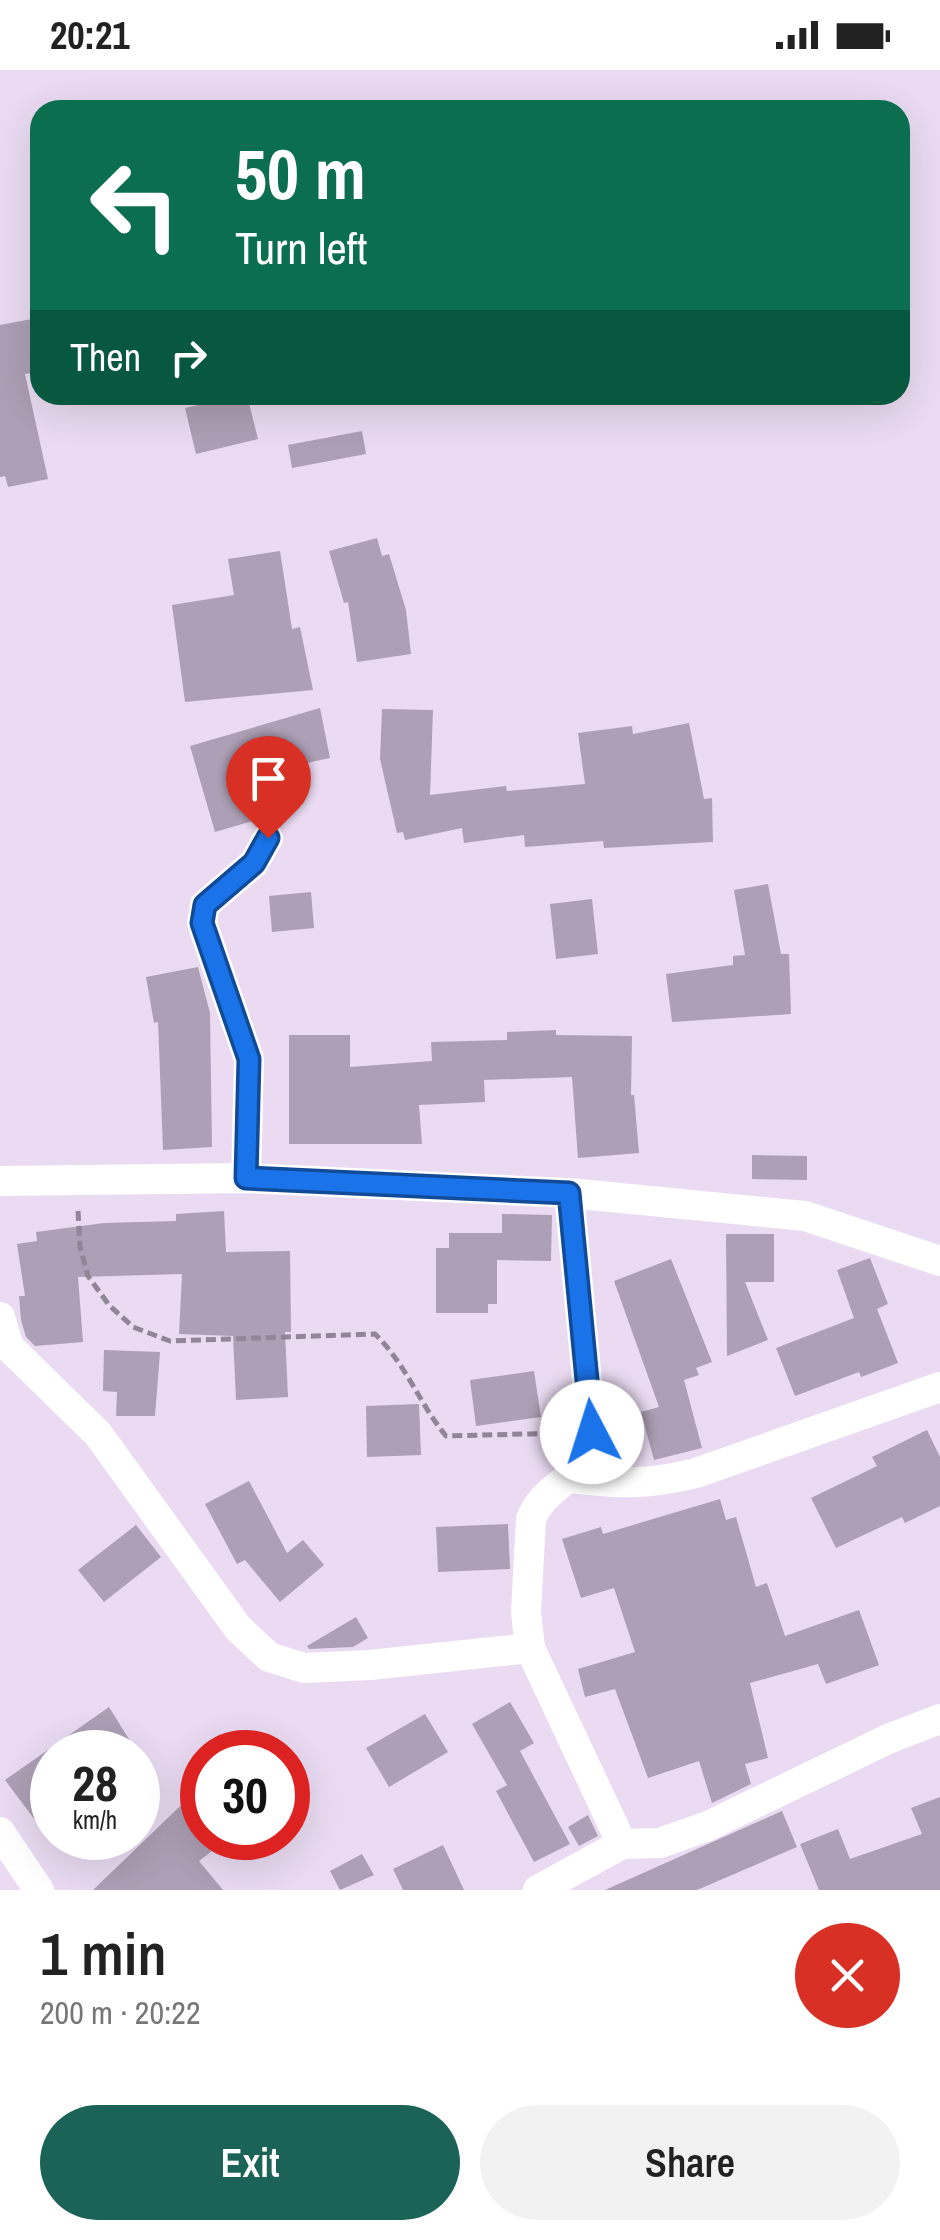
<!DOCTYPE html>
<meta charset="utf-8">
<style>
body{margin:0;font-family:"Archivo Narrow",sans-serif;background:#f2f2f2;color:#222;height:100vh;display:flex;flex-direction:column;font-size:38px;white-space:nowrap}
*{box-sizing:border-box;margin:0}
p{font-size:32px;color:#767676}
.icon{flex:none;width:55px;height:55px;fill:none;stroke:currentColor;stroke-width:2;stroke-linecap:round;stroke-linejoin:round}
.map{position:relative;height:1820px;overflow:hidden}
.sheet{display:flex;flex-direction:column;background:#fff;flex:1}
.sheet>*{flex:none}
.hud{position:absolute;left:30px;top:30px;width:880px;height:305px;border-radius:30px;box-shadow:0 10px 40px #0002;background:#0b6e4f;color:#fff;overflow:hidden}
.speed{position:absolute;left:30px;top:1660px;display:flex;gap:20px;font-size:50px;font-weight:700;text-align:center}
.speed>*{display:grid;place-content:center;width:130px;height:130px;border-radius:50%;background:#fff;box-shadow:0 10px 40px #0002;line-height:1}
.speed small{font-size:25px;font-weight:400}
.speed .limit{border:15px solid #d22;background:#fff;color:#111}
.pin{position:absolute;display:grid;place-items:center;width:85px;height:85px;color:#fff;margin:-102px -42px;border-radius:50% 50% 50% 0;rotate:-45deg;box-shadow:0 0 10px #0007}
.pin .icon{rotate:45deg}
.me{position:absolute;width:110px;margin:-55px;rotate:355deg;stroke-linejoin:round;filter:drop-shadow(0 0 8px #0008)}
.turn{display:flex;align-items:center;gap:35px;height:210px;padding:0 40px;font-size:45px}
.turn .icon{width:130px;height:130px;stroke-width:2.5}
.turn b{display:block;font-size:70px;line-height:85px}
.then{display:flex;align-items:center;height:95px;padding:0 40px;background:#0003;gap:20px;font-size:38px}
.round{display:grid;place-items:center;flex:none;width:105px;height:105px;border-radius:52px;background:#f2f2f2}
.overview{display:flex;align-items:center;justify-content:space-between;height:170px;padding:0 40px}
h1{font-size:60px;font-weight:600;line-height:75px}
.primary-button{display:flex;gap:20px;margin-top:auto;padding:20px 40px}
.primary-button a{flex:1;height:115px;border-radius:60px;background:#1b6357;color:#fff;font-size:40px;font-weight:600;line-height:115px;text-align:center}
.primary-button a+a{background:#f2f2f2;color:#222}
.status{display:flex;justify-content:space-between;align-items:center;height:70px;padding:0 50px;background:#fff;direction:ltr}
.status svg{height:28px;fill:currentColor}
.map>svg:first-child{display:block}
.building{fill:#ad9fb5}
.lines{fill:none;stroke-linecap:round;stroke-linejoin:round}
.path{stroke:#918697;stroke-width:5;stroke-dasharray:10 5;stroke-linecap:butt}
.minor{stroke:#fff;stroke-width:30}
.route-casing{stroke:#114b97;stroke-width:25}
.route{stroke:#1a73e8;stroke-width:18}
</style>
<div class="status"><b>20:21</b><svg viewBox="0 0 49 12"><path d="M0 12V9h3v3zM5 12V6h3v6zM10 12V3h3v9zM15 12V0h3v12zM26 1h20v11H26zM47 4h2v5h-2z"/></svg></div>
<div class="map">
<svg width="940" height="1820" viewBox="0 0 940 1820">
<rect width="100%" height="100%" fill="#eadbf2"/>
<g class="building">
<polygon points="37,248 40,302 25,304 48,409 8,417 5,406 0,407 0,255"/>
<polygon points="238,325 247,325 258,369 196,384 185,338"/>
<polygon points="362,361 366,384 292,398 288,375"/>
<polygon points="377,468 382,486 389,484 406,540 411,584 357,592 348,532 344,533 329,481"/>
<polygon points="280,481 292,559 300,557 313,620 185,632 172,535 234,525 228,489"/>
<polygon points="320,638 330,688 251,705 263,748 215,762 190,676"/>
<polygon points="382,639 433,640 430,725 506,716 507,721 585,714 578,663 632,656 633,664 689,653 704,729 712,728 713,772 604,778 603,771 525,777 524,765 464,773 462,758 405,770 403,762 397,763 380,689"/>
<polygon points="768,814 781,884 789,884 791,944 672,952 666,904 733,895 733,886 745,885 734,820"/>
<polygon points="311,822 314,858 272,862 269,826"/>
<polygon points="592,829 598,884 556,889 550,834"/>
<polygon points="198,897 210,943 212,1077 163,1080 158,952 154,953 146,907"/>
<polygon points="556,960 556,965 632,966 631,1025 634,1025 639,1083 578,1088 572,1007 484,1010 485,1032 419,1035 422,1074 289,1074 289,965 350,965 350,997 432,991 431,972 507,970 507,962"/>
<polygon points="752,1085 807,1086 807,1110 752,1109"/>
<polygon points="224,1141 226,1182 290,1181 291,1262 285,1262 288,1327 236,1330 233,1266 179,1264 182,1204 78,1207 83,1272 35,1276 26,1267 21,1250 19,1226 25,1226 17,1174 37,1171 36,1162 104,1153 176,1151 176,1144"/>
<polygon points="502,1144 552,1145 551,1191 497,1190 497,1234 488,1234 488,1243 436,1243 436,1178 449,1178 449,1163 502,1163"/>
<polygon points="726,1164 774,1164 774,1212 745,1212 768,1270 727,1286"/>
<polygon points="870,1188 888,1234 877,1239 898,1293 861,1307 859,1302 795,1326 776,1278 854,1248 837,1200"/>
<polygon points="671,1189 712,1292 696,1298 699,1305 684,1310 702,1378 654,1390 641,1342 659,1337 614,1211"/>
<polygon points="104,1280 160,1282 155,1346 116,1346 117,1322 103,1321"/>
<polygon points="534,1301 541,1347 476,1356 470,1310"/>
<polygon points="419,1334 421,1385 367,1387 366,1336"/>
<polygon points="927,1360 940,1387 940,1436 905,1453 902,1447 836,1478 811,1428 877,1396 872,1387"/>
<polygon points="249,1411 287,1483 303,1470 324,1495 280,1532 245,1490 237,1494 205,1434"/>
<polygon points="720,1429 726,1450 736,1447 756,1517 767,1513 785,1566 859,1540 879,1595 826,1614 818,1594 750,1613 768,1688 745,1694 751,1714 712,1733 699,1691 648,1708 615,1619 585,1627 578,1599 635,1582 614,1518 581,1528 562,1469 601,1457 603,1464"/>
<polygon points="508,1454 510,1499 438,1502 436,1457"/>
<polygon points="136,1455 161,1487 104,1532 78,1500"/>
<polygon points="356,1547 368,1568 353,1577 309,1579 307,1576"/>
<polygon points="510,1632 534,1673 520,1681 570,1774 534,1792 496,1721 507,1715 472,1654"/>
<polygon points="109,1637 137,1682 52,1682 52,1736 35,1750 5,1710"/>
<polygon points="425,1644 448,1682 389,1717 366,1678"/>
<polygon points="202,1715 202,1768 229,1768 199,1791 223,1820 93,1820"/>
<polygon points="940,1727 940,1820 819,1820 800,1774 838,1759 850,1789 922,1764 911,1738"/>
<polygon points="782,1741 797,1777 697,1820 605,1820"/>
<polygon points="588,1745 598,1766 579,1776 568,1757"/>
<polygon points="443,1775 464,1820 403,1820 393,1799"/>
<polygon points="362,1784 374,1805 340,1820 330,1801"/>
</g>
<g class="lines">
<path class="path" d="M78,1141L80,1177L88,1206L109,1235L133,1257L170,1271L375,1264C406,1294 419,1333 446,1366L564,1363"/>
<g class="minor">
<polyline points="246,1108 249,989 202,853 205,835 254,793 268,768"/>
<polyline points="0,1111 246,1108 569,1123 805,1146 940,1191"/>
<path d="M569,1123L592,1362C584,1414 545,1412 531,1449L526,1542L530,1578L622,1774"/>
<polyline points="0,1247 9,1277 98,1364 238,1558 269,1587 304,1598 370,1595 530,1578"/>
<path d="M571,1408C619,1414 648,1415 696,1403L940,1317"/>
<polyline points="0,1762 39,1820"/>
<polyline points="538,1820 622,1774 660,1773 708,1756 888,1669 940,1649"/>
</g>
</g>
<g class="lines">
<defs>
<polyline id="route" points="268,768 254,793 205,835 202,853 249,989 246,1108 569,1123 592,1362"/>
</defs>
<use href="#route" class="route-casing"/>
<use href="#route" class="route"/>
</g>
</svg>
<div class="speed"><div>28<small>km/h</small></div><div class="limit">30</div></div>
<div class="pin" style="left:268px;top:768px;background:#d93025"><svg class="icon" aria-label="arrive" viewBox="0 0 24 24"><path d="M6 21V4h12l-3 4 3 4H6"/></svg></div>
<svg class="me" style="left:592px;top:1362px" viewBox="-20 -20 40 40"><circle r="19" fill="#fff"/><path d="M0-13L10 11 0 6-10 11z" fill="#1a73e8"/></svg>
<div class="hud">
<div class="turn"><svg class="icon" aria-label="left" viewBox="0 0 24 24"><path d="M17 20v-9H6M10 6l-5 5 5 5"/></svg><div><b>50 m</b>Turn left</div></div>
<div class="then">Then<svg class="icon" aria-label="right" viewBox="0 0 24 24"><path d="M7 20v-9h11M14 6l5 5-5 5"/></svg></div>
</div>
</div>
<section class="sheet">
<div class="overview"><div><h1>1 min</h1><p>200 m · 20:22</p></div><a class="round" style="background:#d93025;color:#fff"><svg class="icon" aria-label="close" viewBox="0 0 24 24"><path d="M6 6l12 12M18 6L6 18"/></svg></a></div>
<div class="primary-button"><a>Exit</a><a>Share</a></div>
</section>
